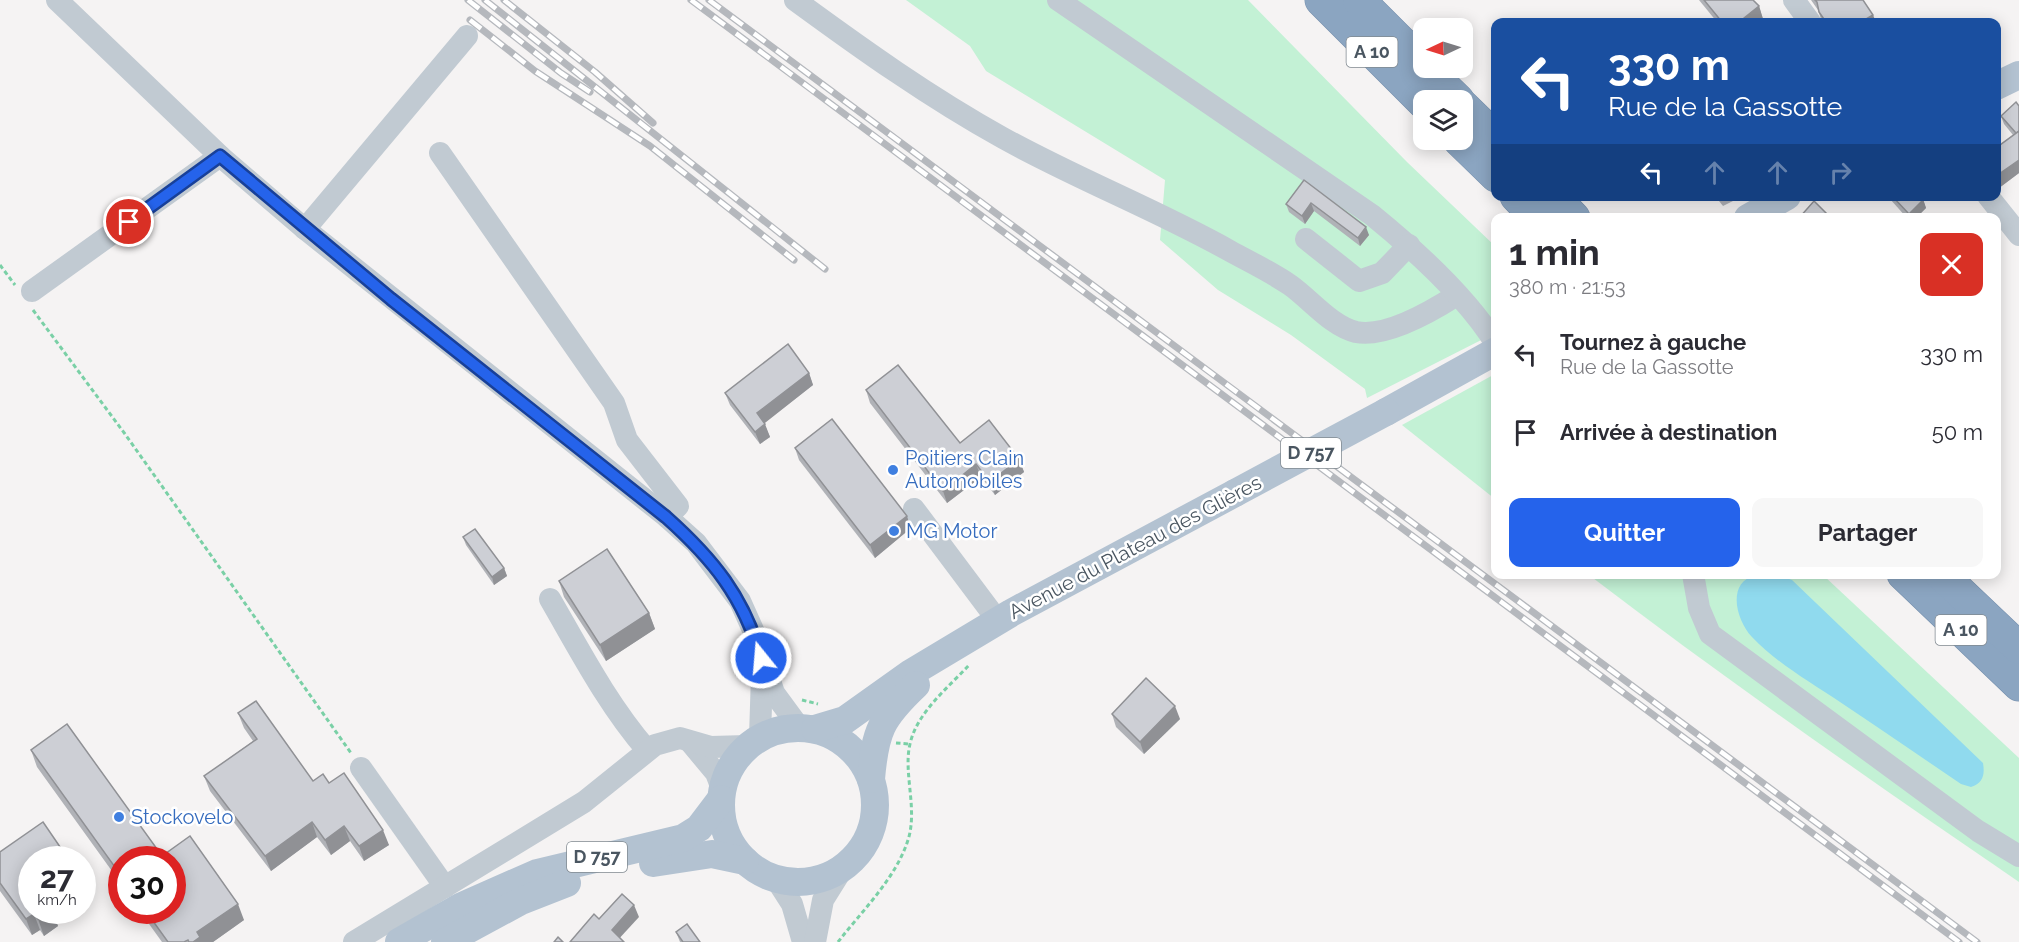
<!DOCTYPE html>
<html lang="fr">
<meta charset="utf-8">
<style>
body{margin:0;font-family:Raleway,sans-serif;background:#f7f7f7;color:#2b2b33;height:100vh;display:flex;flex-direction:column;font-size:22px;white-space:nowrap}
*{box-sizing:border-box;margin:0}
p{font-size:20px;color:#7c7c81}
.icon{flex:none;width:33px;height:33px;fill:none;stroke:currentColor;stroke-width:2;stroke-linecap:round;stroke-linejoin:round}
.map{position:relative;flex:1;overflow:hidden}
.details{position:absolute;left:1491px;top:213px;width:510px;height:366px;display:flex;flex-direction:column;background:#fff;border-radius:12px;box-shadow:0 3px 15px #0003}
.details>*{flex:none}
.guide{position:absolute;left:1491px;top:18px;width:510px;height:183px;border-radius:12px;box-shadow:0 3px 15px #0003;background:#1a4fa0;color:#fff;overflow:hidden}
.needle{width:39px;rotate:266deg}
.tools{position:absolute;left:1413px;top:18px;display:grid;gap:12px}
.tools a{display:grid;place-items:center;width:60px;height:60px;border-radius:12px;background:#fff;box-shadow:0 3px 15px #0003;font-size:30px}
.speed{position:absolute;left:18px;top:846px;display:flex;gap:12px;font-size:30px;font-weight:700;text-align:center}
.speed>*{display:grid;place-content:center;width:78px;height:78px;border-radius:50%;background:#fff;box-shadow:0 3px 15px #0003;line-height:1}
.speed small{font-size:15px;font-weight:400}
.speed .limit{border:9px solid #d22;background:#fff;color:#111}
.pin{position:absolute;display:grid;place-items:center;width:51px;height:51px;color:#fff;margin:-26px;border:3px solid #fff;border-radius:50%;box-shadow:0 2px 6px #0007}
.me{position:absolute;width:66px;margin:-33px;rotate:343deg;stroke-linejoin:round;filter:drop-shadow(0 0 4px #0008)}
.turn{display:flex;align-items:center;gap:21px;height:126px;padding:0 18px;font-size:27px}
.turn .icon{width:78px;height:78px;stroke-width:2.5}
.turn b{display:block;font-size:42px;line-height:51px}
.lanes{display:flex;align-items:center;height:57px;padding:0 18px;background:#0003;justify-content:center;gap:30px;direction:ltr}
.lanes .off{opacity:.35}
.round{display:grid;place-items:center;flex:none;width:63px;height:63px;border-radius:12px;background:#f7f7f7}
.overview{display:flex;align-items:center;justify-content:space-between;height:102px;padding:0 18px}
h1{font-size:36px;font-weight:700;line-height:45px}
.cta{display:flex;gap:12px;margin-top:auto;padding:12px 18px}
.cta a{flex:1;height:69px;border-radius:12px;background:#2563eb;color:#fff;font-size:24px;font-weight:700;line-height:69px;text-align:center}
.cta a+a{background:#f7f7f7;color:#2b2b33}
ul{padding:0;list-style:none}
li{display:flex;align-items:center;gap:18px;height:78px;padding:0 18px}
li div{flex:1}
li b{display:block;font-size:22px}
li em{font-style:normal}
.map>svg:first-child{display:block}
.green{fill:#c3f1d5}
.water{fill:#90daee}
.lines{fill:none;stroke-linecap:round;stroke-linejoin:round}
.highway-casing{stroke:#7690ad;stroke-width:33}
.path{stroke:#7ad0a6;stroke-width:3;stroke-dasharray:4.5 3;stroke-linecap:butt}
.minor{stroke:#c1cad2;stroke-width:22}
.major{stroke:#b3c2d1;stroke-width:28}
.highway{stroke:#8ba5c1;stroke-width:32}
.rail-casing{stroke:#b5b8bd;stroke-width:7}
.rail{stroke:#fff;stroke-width:4.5;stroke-dasharray:14;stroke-linecap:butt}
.major-bridge{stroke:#b3c2d1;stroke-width:28}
.wall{fill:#b0b2b7}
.shaded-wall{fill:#909195}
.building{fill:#cdcfd5;stroke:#909195;stroke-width:1.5}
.route-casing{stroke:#184099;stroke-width:15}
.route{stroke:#2563eb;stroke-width:10}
.shop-dot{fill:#3f7fe0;stroke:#fff;stroke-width:2}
.labels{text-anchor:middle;stroke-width:5;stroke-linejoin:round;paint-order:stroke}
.shield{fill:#fff;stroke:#808990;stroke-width:1.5}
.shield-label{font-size:18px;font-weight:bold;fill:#4a5661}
.shop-label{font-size:20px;fill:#366cbe;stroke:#fff;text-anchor:start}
.street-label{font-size:20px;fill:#4a5661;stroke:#fff}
</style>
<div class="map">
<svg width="2019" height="942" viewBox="0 0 2019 942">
<rect width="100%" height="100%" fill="#f5f3f3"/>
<g class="green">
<polygon points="906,0 1248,0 1407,162 1495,246 1495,333 1367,398 1365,389 1291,335 1218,290 1160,240 1165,180 986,71 970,46"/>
<polygon points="1495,374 1495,499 1402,425"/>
<path d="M1589,575H1823L2019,758V882C1873,782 1729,682 1589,575Z"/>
</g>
<path class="water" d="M1756,575H1778L1792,580L1983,763C1985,775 1983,783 1971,787L1961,784C1921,757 1881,729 1840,702C1810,682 1778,664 1752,637C1736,620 1726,582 1756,575Z"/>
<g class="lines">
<defs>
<g id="highway">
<polyline points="1321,0 1424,103"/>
<polyline points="1359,0 1424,65"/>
<polyline points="1425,68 1458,100"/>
<polyline points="1462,105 1496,138"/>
<polyline points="1459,140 1496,176"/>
<polyline points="1516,196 1537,218"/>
<polyline points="1553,196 1574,218"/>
<polyline points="1903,574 2019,685"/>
<polyline points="1941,574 2019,648"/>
</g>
</defs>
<use href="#highway" class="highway-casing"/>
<g class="path">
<polyline points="0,265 15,285"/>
<polyline points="33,310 125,434 351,753"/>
<polyline points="802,700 818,704"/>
<polyline points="896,743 909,744"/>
<path d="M838,942C862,911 896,878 908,840C918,809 903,773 910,744C917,712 949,687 970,664"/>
</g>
<g class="minor">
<polyline points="57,0 220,156 305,229 667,517 696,543 740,601 753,630 774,693 799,727"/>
<path d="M795,0C862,49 929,97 1003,138C1077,179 1157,210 1230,251C1250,262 1271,272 1290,285C1310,299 1331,326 1356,332C1386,338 1432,311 1457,295"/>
<path d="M1058,0L1372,215C1415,250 1467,297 1496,344"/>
<polyline points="1794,0 1810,22"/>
<polyline points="440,153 614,403 627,440 678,506 667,517"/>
<polyline points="1988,196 2019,235"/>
<polyline points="305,229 467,36"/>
<polyline points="1306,239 1359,281 1382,273 1409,245"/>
<polyline points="32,291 220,156"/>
<polyline points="914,509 998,621"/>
<polyline points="1693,574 1699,608 1710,634 1978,831 2019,856"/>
<path d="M550,599C580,651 608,705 647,750"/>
<polyline points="760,737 762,674"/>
<polyline points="691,743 716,773 722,789"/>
<polyline points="361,768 445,887"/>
<polyline points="776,879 792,904 803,942"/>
<polyline points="354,942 584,802 655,745 680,738 711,747 747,746"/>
<polyline points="815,942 823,900 843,868"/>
</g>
<g class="major">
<polyline points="1996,86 2019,75"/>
<polyline points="1748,218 1787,196"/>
<polyline points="1386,412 1496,351"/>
<circle cx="798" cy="805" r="77"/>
<polyline points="815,729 845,720 911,673 1011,613 1235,493"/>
<path d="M871,779C875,731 881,718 916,685"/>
<polyline points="653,863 712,854 745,861"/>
<polyline points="399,942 462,906 537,873 683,838 699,828 721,799"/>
<polyline points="445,942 521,901 567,883"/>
</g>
<use href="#highway" class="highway"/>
<defs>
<g id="rail">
<polyline points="468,0 561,73 590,92"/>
<polyline points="485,0 825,269"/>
<polyline points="504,0 595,72 653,123"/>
<polyline points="691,0 1959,942"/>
<polyline points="709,0 1977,942"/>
<polyline points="470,20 535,71 650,146 794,260"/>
</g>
</defs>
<use href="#rail" class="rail-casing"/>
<use href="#rail" class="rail"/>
<polyline class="major-bridge" points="1235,493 1386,412"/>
</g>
<g class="wall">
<polygon points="1699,0 1753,0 1759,6 1763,19 1758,22 1717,22"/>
<polygon points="1811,0 1863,0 1876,22 1822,22 1818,10"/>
<polygon points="2019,106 2019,173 1999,188 1996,186 1996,148 2013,135 2004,124 2001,116"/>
<polygon points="1304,180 1369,235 1360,246 1314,211 1305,224 1289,212 1286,204"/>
<polygon points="1715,196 1736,196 1737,199 1723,206"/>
<polygon points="1889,196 1922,196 1926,208 1916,218 1907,218 1890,199"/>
<polygon points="809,373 813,385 764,423 770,437 760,444 730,405 725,393"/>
<polygon points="866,390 960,443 1019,459 1024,472 995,495 981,477 947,503 870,403"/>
<polygon points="795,448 911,528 875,558 799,460"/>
<polygon points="463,537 504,568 507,576 494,585 466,545"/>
<polygon points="559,581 649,613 655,629 606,661 564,597"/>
<polygon points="238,713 313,781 329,783 389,845 364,861 350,841 331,855 317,837 271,871 210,791 204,776 253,741 244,728"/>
<polygon points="1112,714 1180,719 1144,754 1116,727"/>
<polygon points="31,750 162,856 244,920 213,942 162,942 139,910 172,910 122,860 122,885 37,767"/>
<polygon points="0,852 55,919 58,926 44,936 40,930 32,935 0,891"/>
<polygon points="676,932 700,942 680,942"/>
</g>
<g class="shaded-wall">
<polygon points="1759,6 1763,19 1758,22 1739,22"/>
<polygon points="1873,15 1876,22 1861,22"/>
<polygon points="2019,160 2019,173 1999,188 1996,181 1996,176"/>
<polygon points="1919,196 1922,196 1926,208 1916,218 1910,218 1909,214"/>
<polygon points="1311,203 1314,211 1305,224 1302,216"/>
<polygon points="1366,227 1369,235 1360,246 1358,238"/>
<polygon points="809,373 813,385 761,426 757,413"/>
<polygon points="765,424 770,437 760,444 755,432"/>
<polygon points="1019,459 1024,472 995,495 990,482"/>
<polygon points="976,464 981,477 947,503 943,491"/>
<polygon points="907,516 911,528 875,558 870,545"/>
<polygon points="504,568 507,576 494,585 492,577"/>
<polygon points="649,613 655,629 606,661 600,645"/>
<polygon points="1175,706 1180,719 1144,754 1140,742"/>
<polygon points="312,822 317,837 271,871 265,856"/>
<polygon points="344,826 350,841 331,855 325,840"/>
<polygon points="383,830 389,845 364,861 359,846"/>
<polygon points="83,880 89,896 82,901 82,881"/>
<polygon points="238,904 244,920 213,942 193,942 197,932"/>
<polygon points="634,905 639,917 616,942 612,930"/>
<polygon points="50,910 69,910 55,919 58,926 44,936 38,919"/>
<polygon points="34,914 40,930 32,935 26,919"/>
</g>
<g class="building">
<polygon points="1704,0 1753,0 1759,6 1739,22 1722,22"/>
<polygon points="1815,0 1863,0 1873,15 1861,22 1826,22 1819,12 1817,2"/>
<polygon points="2016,102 2019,106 2019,131 2016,133 2001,116"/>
<polygon points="2019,131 2019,160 1996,176 1996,148"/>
<polygon points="1304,180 1366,227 1358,238 1311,203 1302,216 1286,204"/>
<polygon points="1892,196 1919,196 1923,200 1909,214"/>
<polygon points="1814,201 1831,218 1799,218"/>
<polygon points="788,344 809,373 757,413 765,424 755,432 725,393"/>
<polygon points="898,365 960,443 989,420 1019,459 990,482 976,464 943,491 866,390"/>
<polygon points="832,419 907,516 870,545 795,448"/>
<polygon points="475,529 504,568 492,577 463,537"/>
<polygon points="607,549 649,613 600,645 559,581"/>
<polygon points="1146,678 1175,706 1140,742 1112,714"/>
<polygon points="256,701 313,781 323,774 329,783 344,773 383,830 359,846 344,826 325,840 312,822 265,856 204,776 257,739 238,713"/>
<polygon points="67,724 162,856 190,836 238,904 197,932 200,937 193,942 189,942 188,940 184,942 168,942 145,910 172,910 172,860 122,860 122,877 31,750"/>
<polygon points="43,822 69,860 32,860 32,910 51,910 38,919 34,914 26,919 0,883 0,852"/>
<polygon points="622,894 634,905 612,930 624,942 570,942 594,914 599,919"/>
<polygon points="687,924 700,942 683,942 676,932"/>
<polygon points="558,937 563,942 554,942"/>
</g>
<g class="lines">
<defs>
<path id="route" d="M129,222L220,156L391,299L666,517C713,559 744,597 761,658"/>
</defs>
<use href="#route" class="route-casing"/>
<use href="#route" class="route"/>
</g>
<g class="shop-dot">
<circle cx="893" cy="470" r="6"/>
<circle cx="894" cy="531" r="6"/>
<circle cx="119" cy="817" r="6"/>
</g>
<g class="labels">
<g class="shield">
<rect x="1346.5" y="37" width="51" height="30" rx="4.5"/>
<rect x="1281" y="438" width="60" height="30" rx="4.5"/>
<rect x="1935.5" y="615" width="51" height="30" rx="4.5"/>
<rect x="567" y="842" width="60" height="30" rx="4.5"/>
</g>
<g class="shield-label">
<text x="1372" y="58">A 10</text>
<text x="1311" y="459">D 757</text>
<text x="1961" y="636">A 10</text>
<text x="597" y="863">D 757</text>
</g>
<g class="shop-label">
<text x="905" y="465">Poitiers Clain<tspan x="905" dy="23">Automobiles</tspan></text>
<text x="906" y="538">MG Motor</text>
<text x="131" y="824">Stockovelo</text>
</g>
<g class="street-label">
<text transform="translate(1135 547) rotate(-28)" y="7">Avenue du Plateau des Glières</text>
</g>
</g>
</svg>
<div class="tools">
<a><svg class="needle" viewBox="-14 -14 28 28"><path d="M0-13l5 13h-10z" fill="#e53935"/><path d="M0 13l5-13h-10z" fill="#7c7c81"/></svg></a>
<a><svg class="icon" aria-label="layers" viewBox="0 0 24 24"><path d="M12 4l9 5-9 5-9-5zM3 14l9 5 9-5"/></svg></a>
</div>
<div class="speed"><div>27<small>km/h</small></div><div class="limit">30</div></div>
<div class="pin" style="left:129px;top:222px;background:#d93025"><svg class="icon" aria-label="arrive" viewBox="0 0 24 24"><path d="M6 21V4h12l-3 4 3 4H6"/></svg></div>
<svg class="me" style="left:761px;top:658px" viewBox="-20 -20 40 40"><circle r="17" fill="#2563eb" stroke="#fff" stroke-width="3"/><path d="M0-11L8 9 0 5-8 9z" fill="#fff"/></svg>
<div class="guide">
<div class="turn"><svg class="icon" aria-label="left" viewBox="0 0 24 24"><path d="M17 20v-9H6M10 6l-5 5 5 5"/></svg><div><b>330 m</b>Rue de la Gassotte</div></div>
<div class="lanes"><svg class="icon" aria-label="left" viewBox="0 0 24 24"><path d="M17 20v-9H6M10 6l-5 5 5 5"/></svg><svg class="icon off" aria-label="ahead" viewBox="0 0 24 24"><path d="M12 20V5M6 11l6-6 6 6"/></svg><svg class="icon off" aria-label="ahead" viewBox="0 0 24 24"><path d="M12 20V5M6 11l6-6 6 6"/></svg><svg class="icon off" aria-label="right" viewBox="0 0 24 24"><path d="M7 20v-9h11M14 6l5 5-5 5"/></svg></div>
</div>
<section class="details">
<div class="overview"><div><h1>1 min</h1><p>380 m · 21:53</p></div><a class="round" style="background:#d93025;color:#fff"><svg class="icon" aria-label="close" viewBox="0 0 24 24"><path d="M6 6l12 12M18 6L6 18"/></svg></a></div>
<ul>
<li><svg class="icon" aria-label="left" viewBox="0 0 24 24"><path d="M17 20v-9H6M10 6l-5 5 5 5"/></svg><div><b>Tournez à gauche</b><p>Rue de la Gassotte</p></div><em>330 m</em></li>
<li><svg class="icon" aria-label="arrive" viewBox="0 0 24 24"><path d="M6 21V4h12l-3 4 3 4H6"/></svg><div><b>Arrivée à destination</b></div><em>50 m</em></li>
</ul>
<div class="cta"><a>Quitter</a><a>Partager</a></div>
</section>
</div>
